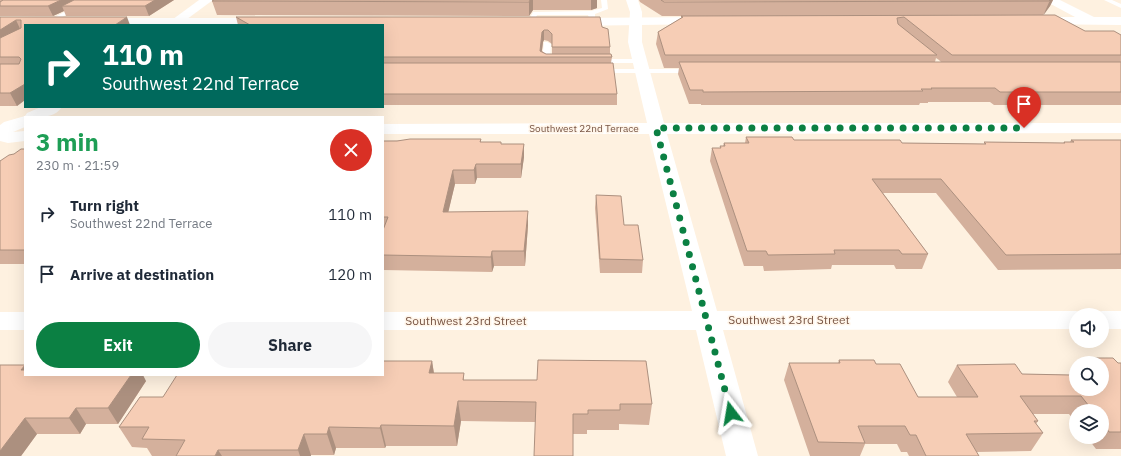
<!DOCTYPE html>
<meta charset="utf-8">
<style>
body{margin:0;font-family:"IBM Plex Sans",sans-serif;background:#f6f6f7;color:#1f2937;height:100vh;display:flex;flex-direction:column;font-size:15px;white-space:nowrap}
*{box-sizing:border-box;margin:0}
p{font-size:13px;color:#747a83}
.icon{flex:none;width:22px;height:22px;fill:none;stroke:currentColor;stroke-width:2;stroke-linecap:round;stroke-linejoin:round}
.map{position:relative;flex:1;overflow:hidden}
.drawer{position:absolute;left:24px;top:116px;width:360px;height:260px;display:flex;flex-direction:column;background:#fff;border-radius:0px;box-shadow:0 4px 16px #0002}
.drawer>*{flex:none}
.banner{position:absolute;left:24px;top:24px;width:360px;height:84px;border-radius:0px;box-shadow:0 4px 16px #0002;background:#00695c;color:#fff;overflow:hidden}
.tools{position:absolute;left:1069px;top:308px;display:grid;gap:8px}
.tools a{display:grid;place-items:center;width:40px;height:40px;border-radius:50%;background:#fff;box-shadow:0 4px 16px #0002;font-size:20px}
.pin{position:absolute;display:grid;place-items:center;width:34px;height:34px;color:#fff;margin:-41px -17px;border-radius:50% 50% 50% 0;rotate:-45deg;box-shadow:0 0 4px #0007}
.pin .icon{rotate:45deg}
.me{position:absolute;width:44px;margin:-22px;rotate:346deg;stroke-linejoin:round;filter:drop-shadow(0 0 3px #0008)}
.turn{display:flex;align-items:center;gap:14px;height:84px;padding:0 12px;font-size:18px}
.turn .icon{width:52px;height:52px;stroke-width:2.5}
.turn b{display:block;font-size:28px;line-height:34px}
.round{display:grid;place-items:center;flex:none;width:42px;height:42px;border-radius:21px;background:#f6f6f7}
.headline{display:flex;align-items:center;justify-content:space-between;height:68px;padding:0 12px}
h1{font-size:24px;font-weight:700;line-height:30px;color:#1e9e55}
.action{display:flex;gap:8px;margin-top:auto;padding:8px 12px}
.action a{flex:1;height:46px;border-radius:24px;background:#0b8043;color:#fff;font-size:16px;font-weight:700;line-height:46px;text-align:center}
.action a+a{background:#f6f6f7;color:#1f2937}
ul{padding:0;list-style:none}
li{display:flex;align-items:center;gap:12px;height:60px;padding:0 12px}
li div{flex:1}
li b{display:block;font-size:15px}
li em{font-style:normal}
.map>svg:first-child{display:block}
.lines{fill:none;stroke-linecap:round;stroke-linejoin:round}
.lane{fill:#fff;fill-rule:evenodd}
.street{fill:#fff;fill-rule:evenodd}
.secondary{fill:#fff;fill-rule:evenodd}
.wall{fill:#d4b09c;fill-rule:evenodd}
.shaded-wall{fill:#ac907f}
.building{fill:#f6cdb5;stroke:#ac907f}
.route{stroke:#0b8043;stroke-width:7;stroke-dasharray:0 12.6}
.labels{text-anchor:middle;stroke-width:3;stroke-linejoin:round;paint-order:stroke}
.far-street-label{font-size:10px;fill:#785545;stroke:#fff5e9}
.street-label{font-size:12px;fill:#785545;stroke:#fff5e9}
</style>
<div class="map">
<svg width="1121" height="456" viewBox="0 0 1121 456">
<rect width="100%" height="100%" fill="#fef1e0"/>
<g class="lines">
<g class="lane">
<polygon points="86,0 94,0 51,23 46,22"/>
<polygon points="601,0 607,0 608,9 595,14 595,23 591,23 588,15 537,15 533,23 528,22 533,12 591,11 602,8"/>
<polygon points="1104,0 1112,0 1121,4 1121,8"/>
<polygon points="544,42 547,42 551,44 550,59 557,59 557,63 546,63 542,61"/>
<polygon points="593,59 639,59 643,61 639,63 593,63"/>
<polygon points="595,69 694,69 698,71 694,73 598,73 594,71"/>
</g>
<g class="street">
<polygon points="199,0 213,0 179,25 165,25"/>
<polygon points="626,0 638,0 642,12 642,42 664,123 1121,123 1121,133 667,134 717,311 1076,311 1086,315 1076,315 1076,329 723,330 758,456 726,456 696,330 383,330 383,312 692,311 649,134 383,134 383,124 647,123 628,42 630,12"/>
<path d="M41,107H62C54,119 38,117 25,117V127L13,132L25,131V141L8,143L0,141V125L4,122L25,116L27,113Z"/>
<polygon points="1102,311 1121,311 1121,329 1102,329 1102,315 1092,315"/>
<rect x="0" y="312" width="25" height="18"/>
</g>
<g class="secondary">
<polygon points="1045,0 1060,0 1094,17 1121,17 1121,25 1031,24 1029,21 1031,18 1035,17 1075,17 1047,2"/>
<polygon points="705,17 709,18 711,21 709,24 571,26 567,25 565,22 567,19 571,18"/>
<polygon points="99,18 267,18 271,19 273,22 270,25 95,25 93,22 95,19"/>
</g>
</g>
<g class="wall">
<polygon points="0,0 174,0 149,16 66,16 64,11 53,16 0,16"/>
<polygon points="214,0 597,0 597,8 591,10 533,10 529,16 217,15 212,1"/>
<path d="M639,0H1053L1050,6L1043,15L1085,31L1121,35V105H994L990,102H928V103H920L919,105H701V104H689L678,74L679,68H664L656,44L658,32L681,18V16H662L640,2ZM936,58L939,60L941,62H935Z"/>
<polygon points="0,17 127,17 25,25 25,100 17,106 0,106"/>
<path d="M236,17L602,27L610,47V54L612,57L611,63L617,94V105H383V25H238ZM544,40L548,41L552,44V54H546L542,51L543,42Z"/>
<polygon points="746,137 794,140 902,143 984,144 984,142 1063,143 1064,142 1070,142 1071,140 1121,140 1121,269 998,270 936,193 883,193 928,254 922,269 896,269 894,265 832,265 831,269 764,271 763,266 744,266 710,161 712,148 720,148 720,146 723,146 724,143 745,143"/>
<polygon points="481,139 481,142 501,144 524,144 524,157 521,178 477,178 475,184 455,184 448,212 528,225 525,266 494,266 492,272 383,270 383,141"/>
<polygon points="25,149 25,264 0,264 0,161"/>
<polygon points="596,195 624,225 643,260 642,273 600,273 595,208"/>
<polygon points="839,360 876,364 918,397 957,397 948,382 957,365 1022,374 1070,375 1118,363 1121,363 1121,449 1096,449 1087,437 1102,437 1102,411 1076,411 1076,423 1069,414 1033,414 1038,421 1036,424 1043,433 1031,451 976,452 979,456 909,456 907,452 901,452 897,444 865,444 860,456 810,456 784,380 789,363 838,363"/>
<polygon points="432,361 434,373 464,373 464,380 652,404 649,425 619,424 619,430 587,430 587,434 573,434 536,422 461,421 457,446 386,446 385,448 336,448 334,455 311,455 311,456 152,456 147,448 132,447 119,427 163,397 383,375"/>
<polygon points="25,375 146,381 118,424 86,424 80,434 37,434 21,456 0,456"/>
</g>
<g class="shaded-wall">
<polygon points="61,0 83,0 62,6 64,11 53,16 48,6"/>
<polygon points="155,0 174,0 149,16 145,6"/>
<polygon points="530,0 533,0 533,10 529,16 529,2"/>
<polygon points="591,0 597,0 597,8 591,10"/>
<polygon points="1050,0 1053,0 1050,6 1043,16"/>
<polygon points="127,17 130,25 115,25"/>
<polygon points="16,20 21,31 0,44 0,30"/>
<polygon points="544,30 544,40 543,42 541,57 540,51 542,32"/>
<polygon points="25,84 25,100 17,106 10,93"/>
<polygon points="524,144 524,157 521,178 521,164"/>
<polygon points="476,164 477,178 475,184 474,170"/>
<polygon points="453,170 455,184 445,226 443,212"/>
<polygon points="528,211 528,225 525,266 524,251"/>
<polygon points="492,251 494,266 492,272 491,257"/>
<polygon points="432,361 435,381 429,373"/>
<polygon points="25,365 25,375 21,370"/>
<polygon points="131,375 143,375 146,381 118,424 108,408"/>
<polygon points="458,401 461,421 457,446 454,426"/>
<polygon points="76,408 86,424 80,434 69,418"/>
<polygon points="25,418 37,434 21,456 0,456 0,451"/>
<polygon points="381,425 386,446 385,448 380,428"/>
<polygon points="329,427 336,448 334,455 327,434"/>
<polygon points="304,434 311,455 311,456 300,456 298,450"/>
<polygon points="218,450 222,456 215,456"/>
</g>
<g class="building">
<polygon points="3,0 61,0 48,6 0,6 0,2"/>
<polygon points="74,0 155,0 145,6 62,6"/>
<polygon points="214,0 530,0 529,2 212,1"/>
<polygon points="661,0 1050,0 1049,1 664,2"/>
<polygon points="1055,15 1085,31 1114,31 1121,35 1121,55 952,55 904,17 897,18 898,24 937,55 665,55 658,32 683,17 681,16"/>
<polygon points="0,17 127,17 115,25 25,25 25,84 10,93 0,93 0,64 19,64 21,59 19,57 0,57 0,38 21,28 21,20 16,20 0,30"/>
<polygon points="236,17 600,17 602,27 608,29 610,47 552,47 552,34 548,30 544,30 542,32 540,51 546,54 611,54 612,57 383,57 383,25 250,25"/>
<polygon points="679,62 1121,62 1121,92 1000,92 995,88 931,88 932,89 921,89 923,91 703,92 703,90 690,90"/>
<polygon points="383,63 613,63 617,94 383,94"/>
<polygon points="746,137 792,137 794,140 900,140 902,143 986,144 984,142 1065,143 1064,142 1074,142 1071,140 1121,140 1121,254 1006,255 941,179 872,179 928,254 902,254 899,250 834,250 835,254 768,255 766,251 747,251 712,148 721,148 720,146 725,146 724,143 749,143"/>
<polygon points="410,139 481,139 480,142 501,142 501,144 524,144 521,164 476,164 474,170 453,170 443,212 528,211 524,251 492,251 491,257 383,255 383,230 388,217 383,217 383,141 397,141"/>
<polygon points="21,149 25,149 25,250 0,250 0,161 9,155 14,154"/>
<polygon points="596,195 621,196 624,225 638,225 643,260 600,259"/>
<polygon points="1093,358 1113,358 1118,363 1121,363 1121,432 1109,432 1102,422 1102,411 1093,411 1081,396 1020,396 1038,421 1034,421 1043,433 966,434 979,456 926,456 916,435 910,435 905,426 858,426 865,443 818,442 789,363 840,363 839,360 874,360 876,364 900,364 918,397 978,397 957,365 1015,364 1022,374 1070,375 1076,370 1076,389 1102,389 1102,363 1086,363"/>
<polygon points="538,360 646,361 652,404 620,404 620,410 588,410 588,414 573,414 573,456 534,456 536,402 458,401 454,426 381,425 380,428 329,427 327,434 304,434 298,450 218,450 215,456 176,456 185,440 142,439 149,427 119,427 140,397 163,397 177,375 383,375 383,361 432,361 429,373 464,373 463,380 537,380"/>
<polygon points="0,365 25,365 21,370 25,370 25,375 131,375 108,408 76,408 69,418 25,418 0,451"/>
</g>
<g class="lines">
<polyline class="route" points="731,413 656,128 1024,128"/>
</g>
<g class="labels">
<g class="far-street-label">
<text x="584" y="132">Southwest 22nd Terrace</text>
</g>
<g class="street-label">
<text x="789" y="324">Southwest 23rd Street</text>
<text x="466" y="325">Southwest 23rd Street</text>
</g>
</g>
</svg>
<div class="tools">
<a><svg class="icon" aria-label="sound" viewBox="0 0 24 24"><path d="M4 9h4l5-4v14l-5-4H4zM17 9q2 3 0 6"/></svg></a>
<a><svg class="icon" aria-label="search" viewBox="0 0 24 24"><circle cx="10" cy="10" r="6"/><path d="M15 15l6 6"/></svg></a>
<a><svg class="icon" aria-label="layers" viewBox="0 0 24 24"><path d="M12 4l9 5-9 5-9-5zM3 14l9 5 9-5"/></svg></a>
</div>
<div class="pin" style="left:1024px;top:128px;background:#d93025"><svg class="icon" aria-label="arrive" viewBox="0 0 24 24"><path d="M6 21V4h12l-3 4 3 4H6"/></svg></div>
<svg class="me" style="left:731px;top:413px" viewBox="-20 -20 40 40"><path d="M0-17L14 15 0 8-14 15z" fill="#0b8043" stroke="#fff" stroke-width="4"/></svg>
<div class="banner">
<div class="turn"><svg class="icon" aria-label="right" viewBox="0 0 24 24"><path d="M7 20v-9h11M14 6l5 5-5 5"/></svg><div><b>110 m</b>Southwest 22nd Terrace</div></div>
</div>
<section class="drawer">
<div class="headline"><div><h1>3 min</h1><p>230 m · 21:59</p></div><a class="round" style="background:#d93025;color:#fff"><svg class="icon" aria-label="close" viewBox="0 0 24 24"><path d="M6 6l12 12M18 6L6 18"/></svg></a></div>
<ul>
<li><svg class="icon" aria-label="right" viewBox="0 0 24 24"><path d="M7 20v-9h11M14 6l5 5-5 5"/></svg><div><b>Turn right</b><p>Southwest 22nd Terrace</p></div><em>110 m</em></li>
<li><svg class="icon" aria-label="arrive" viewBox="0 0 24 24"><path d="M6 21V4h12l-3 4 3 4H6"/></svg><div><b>Arrive at destination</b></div><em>120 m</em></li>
</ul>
<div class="action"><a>Exit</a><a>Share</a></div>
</section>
</div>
